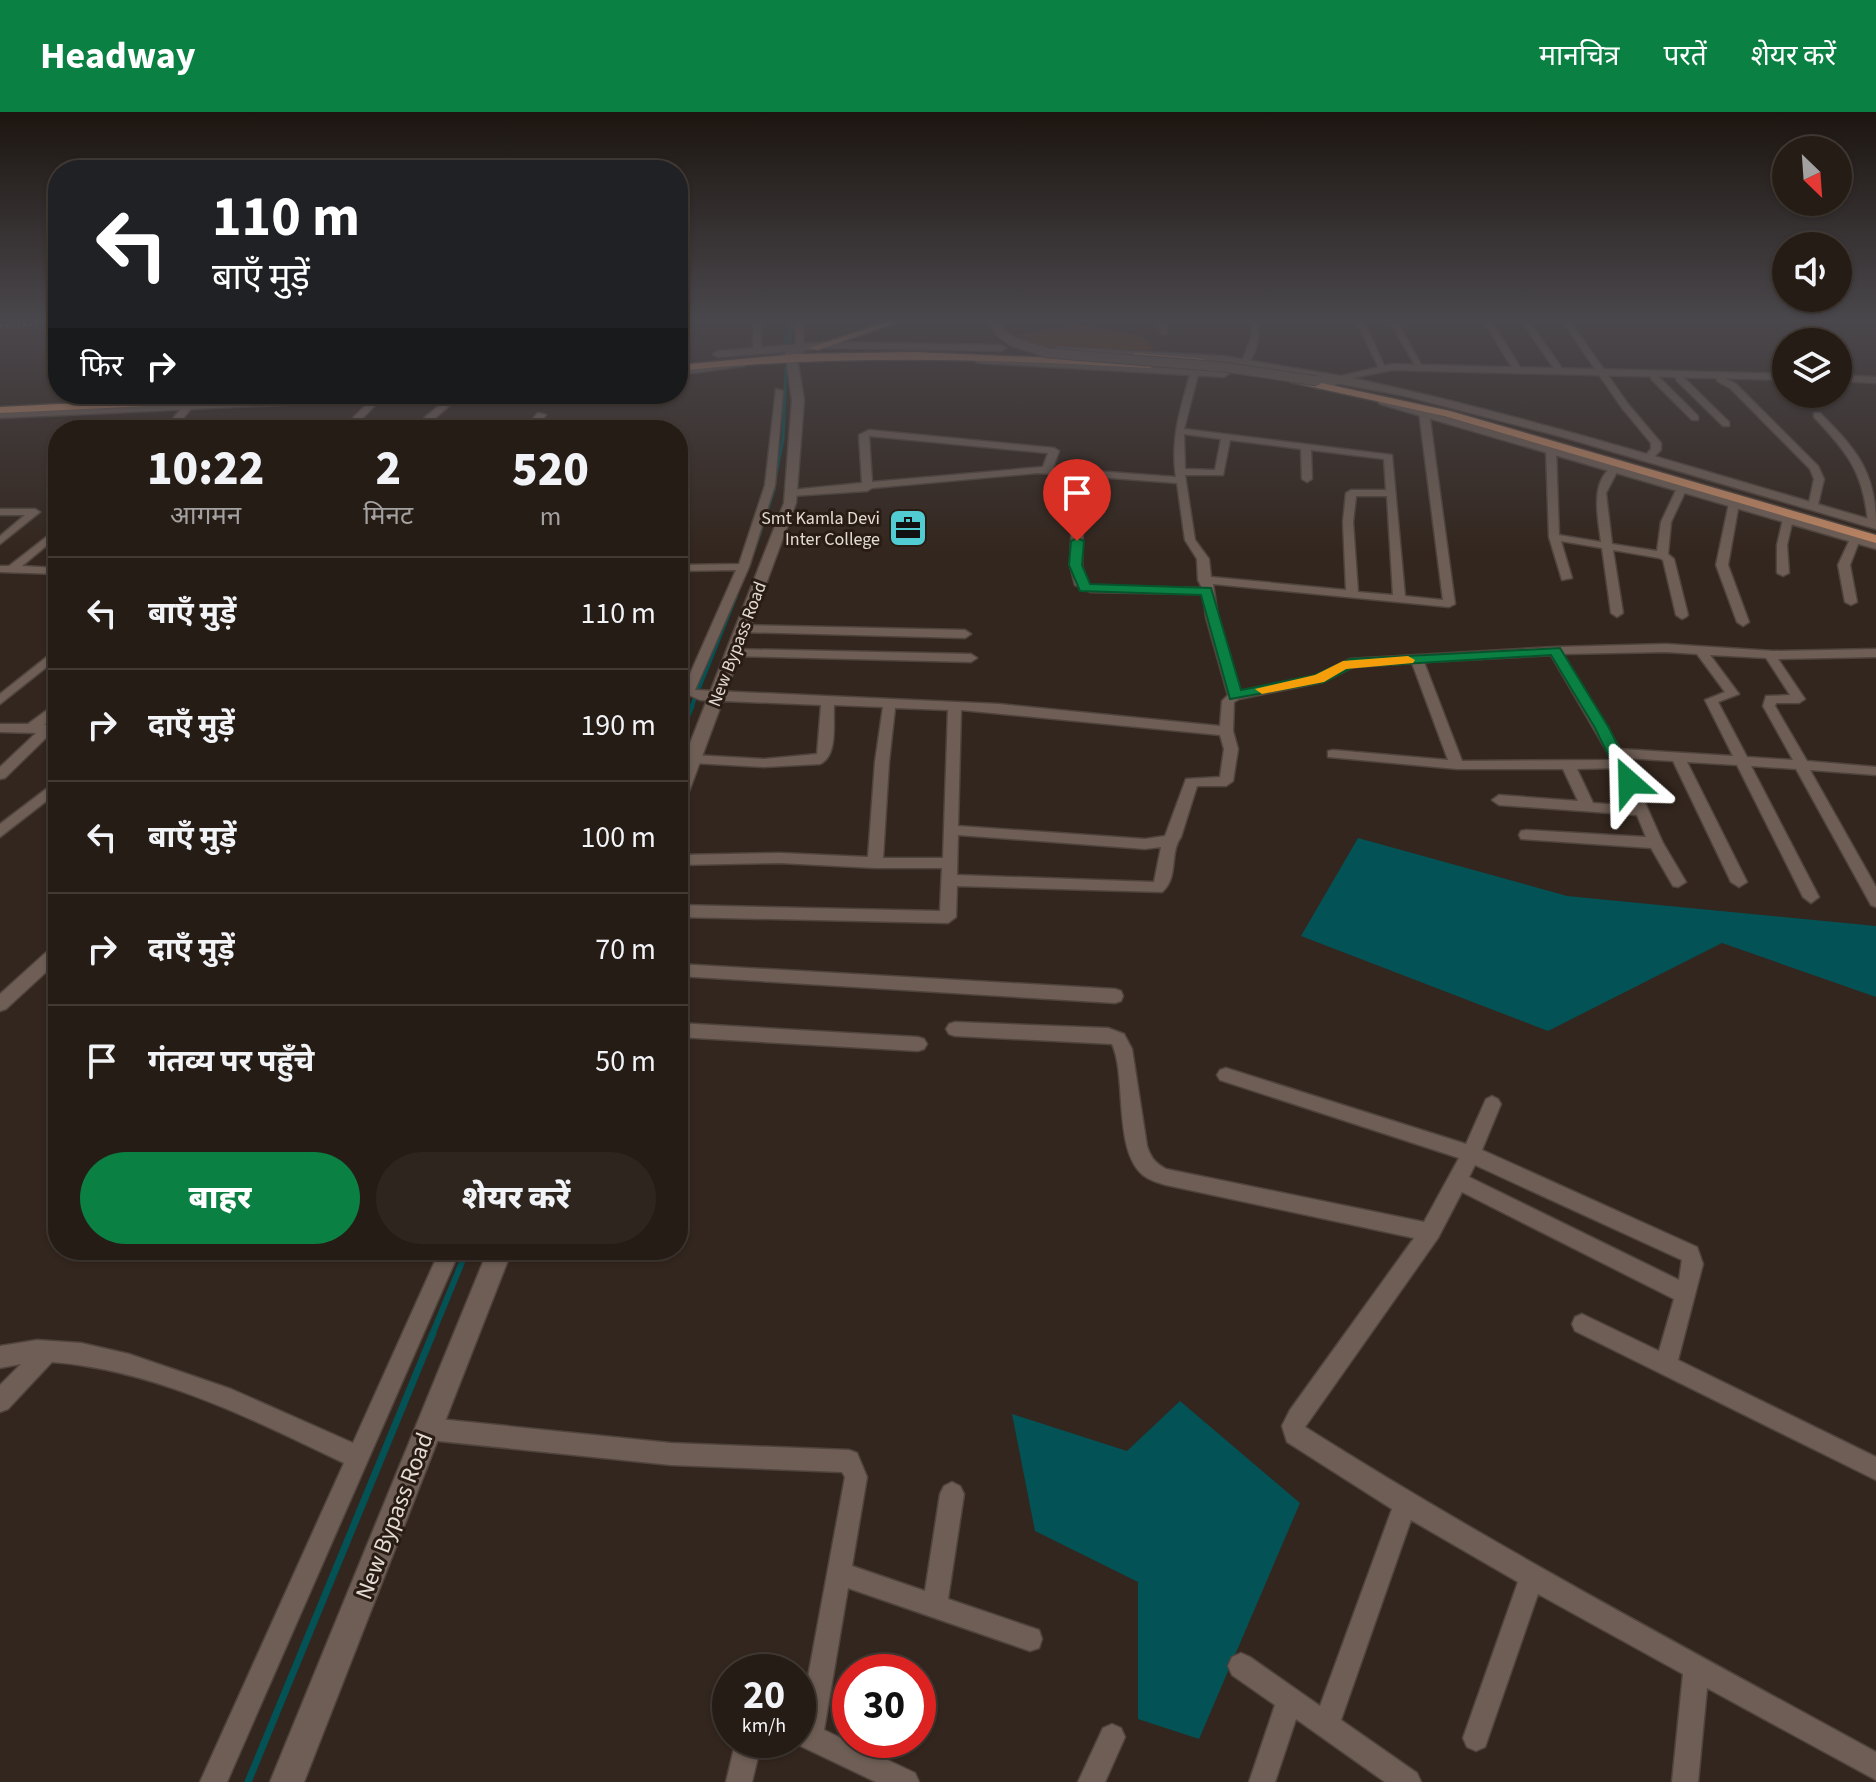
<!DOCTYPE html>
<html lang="hi">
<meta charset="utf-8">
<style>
body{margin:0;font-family:"Source Sans 3","Noto Sans Devanagari",sans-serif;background:#2e251f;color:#f1f3f6;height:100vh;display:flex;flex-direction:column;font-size:30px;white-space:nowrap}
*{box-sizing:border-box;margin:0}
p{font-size:26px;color:#a4a1a1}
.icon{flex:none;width:44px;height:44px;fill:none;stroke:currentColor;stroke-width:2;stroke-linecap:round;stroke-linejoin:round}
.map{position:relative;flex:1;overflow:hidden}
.details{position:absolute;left:48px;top:308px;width:640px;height:840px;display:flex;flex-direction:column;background:#261c16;border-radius:32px;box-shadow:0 2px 6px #0004,0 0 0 2px #423a35}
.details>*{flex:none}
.hud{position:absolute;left:48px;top:48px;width:640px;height:244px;border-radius:32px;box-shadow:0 2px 6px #0004,0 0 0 2px #423a35;background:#202124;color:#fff;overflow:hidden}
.needle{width:52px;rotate:155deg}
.tools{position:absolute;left:1772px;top:24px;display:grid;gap:16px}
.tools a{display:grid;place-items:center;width:80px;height:80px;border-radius:50%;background:#261c16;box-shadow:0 2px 6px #0004,0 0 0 2px #423a35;font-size:40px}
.speed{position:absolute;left:712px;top:1542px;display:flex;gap:16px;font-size:40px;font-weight:700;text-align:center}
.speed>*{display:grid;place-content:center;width:104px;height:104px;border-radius:50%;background:#261c16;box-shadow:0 2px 6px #0004,0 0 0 2px #423a35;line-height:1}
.speed small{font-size:20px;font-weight:400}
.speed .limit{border:12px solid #d22;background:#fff;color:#111}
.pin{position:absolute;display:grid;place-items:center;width:68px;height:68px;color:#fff;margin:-82px -34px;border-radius:50% 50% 50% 0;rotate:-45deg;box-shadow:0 0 8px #0007}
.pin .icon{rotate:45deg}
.me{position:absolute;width:88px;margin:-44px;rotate:335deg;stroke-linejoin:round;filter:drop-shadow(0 0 6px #0008)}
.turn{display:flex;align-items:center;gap:28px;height:168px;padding:0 32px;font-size:36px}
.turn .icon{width:104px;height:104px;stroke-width:2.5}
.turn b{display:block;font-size:56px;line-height:68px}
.then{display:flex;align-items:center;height:76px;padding:0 32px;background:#0003;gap:16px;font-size:30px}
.eta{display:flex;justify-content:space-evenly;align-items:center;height:136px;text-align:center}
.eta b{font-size:48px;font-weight:800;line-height:56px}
.primary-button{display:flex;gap:16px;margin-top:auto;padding:16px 32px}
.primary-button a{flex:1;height:92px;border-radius:48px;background:#0b8043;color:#fff;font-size:32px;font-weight:800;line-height:92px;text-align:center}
.primary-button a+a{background:#2e251f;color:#f1f3f6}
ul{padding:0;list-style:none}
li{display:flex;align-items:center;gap:24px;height:112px;padding:0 32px;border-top:2px solid #423a35}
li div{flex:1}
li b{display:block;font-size:30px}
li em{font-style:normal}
header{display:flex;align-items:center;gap:48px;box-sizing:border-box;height:112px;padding:0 40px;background:#0b8043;color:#fff}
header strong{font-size:38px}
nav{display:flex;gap:44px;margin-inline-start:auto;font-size:28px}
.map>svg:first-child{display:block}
.green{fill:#6b360f}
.water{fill:#035255}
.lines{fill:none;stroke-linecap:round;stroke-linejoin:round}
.stream-far4{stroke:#035255;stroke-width:3}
.stream-far3{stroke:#035255;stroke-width:4}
.stream-far2{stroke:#035255;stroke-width:5}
.stream-far1{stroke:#035255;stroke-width:6}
.stream{stroke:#035255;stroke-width:7}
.canal{fill:#035255;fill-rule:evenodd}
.minor-casing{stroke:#4f443d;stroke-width:3}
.secondary-casing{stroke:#4f443d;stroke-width:3}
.primary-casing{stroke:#4f443d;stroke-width:3}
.minor{fill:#6e5e55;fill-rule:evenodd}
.secondary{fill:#6e5e55;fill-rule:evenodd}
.primary{fill:#be8663;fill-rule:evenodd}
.rail{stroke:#aea39d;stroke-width:3;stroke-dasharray:2 4;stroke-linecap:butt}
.minor-bridge-casing{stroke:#4f443d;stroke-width:11;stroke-linecap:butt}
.minor-bridge{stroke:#6e5e55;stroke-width:9}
.route{fill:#0b8043;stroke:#07532c;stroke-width:2}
.slow{fill:#f59e0b}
.labels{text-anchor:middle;stroke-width:6;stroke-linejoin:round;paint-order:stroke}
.far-poi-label{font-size:18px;fill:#e4dbd5;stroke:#291c14;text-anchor:end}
.far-street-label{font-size:18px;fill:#e4dbd5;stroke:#291c14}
.near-street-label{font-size:24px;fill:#e4dbd5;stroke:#291c14}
</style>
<header>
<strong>Headway</strong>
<nav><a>मानचित्र</a><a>परतें</a><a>शेयर करें</a></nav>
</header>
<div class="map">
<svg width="1876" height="1670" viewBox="0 0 1876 1670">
<rect width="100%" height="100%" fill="#33261e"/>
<polygon class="green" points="1076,213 1143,224 1154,238 1010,234 1005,226"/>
<g class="water">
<polygon points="1358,726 1567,784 1876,814 1876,885 1722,831 1548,919 1301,824"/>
<polygon points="1180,1289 1300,1391 1199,1627 1138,1607 1138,1470 1035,1419 1012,1302 1127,1339"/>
</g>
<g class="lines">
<polyline class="stream-far4" points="773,379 783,327 786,255"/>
<g class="stream-far3">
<polyline points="754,438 774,377"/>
<polyline points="691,596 736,484"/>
</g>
<polyline class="stream-far2" points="678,628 692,594"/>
<polyline class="stream-far1" points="432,1223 467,1138"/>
<polyline class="stream" points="248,1670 433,1221"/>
<polygon class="canal" points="787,209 795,209 791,233 787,235 783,233"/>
<defs>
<g id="minor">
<polygon points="753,209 761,209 761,237 757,239 753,237"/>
<polygon points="795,209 803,209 804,239 800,242 796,239"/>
<polygon points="1158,209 1166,209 1167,222 1161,222"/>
<path d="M1251,209H1259C1259,224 1257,243 1246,253L1242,250L1251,226Z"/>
<polygon points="1356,209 1364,209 1386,258 1379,256"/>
<polygon points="1389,209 1397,209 1424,258 1418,258"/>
<polygon points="1483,209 1491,209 1522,258 1521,260 1515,260"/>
<polygon points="1521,209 1529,209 1564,259 1563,261 1557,261"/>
<polygon points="1562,209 1570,209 1628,292 1661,331 1661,338 1649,350 1641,348 1651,337 1651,331 1622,296"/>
<path d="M1195,256L1199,259L1184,317L1392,343L1405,484L1443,488L1419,300L1424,297L1429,300L1455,492L1449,495L1213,472L1218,505L1240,579L1315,564L1350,547L1555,535L1666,532L1773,539L1876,537V545L1778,547L1805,587L1799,591H1776L1775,594L1807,649L1876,655V663L1810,658L1876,775V795L1871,793L1796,657L1751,654L1819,785L1811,791L1803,785L1737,653L1687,650L1747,770L1739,775L1731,770L1673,649L1625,646L1663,731L1686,770L1678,775L1673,774L1651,736L1521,727L1519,723L1521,719L1526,718L1646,725L1637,703L1499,693L1492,688L1499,683L1578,689L1563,657H1457L1328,645V639L1333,638L1448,648L1412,551L1353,555L1323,570L1239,587L1234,590L1233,619L1238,637L1233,669L1226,674H1197L1181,725C1169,741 1179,766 1162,780L957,774L956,805L948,811L678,805V793L940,799L942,756H875L780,751L678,753V743L780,741L868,745L875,650L883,595L834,593C833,611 838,644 820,652L764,655L693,651L686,647L693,643L764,647L817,642L821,593L700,588L682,580L736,458L678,459V453L739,452L765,373L776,277L783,279L775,373L749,455L695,578L999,592L1220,614L1222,589L1228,583L1206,505L1203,482L1090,480L1075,473L1070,453L1074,363L1037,361L872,376L867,379L791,384L786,381L791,378L862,371L859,323L869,318L1054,336L1059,339L1053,356L1176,365C1170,327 1181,295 1191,259ZM1184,322L1221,327L1215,358L1185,357ZM869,324H870L1048,341L1043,355L872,370ZM1230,328L1301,337L1302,367L1307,370L1312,367L1311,338L1384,347L1386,378H1351L1346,381L1343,410L1346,478L1211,465L1209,447L1195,428L1185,363H1223ZM1084,364L1177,371L1185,428L1197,447L1198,468L1202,476L1092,474L1086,471L1082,453ZM1356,384H1387L1393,483L1358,480L1353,410ZM1666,540L1697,542L1725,580L1705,588L1733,644L1620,637L1563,542ZM1551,543L1612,648L1462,649L1424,550ZM1710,543L1766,546L1790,583L1766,584L1763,594L1793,648L1747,645L1718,590L1739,582ZM895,596L948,598L943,746H883L889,650ZM961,598L1220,623L1224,637L1220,665L1186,667L1165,724L1145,727L958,714ZM1616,656L1632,694L1593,691L1577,657ZM958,723L1145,737L1161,735L1154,770L957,763Z"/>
<polygon points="1651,263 1657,263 1698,304 1698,308 1692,308 1651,267"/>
<polygon points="1676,264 1682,264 1729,310 1729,314 1723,314 1676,268"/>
<polygon points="1717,265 1723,265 1736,272 1818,354 1824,367 1817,397 1808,395 1814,367 1810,357 1730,276 1717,269"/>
<polygon points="1317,266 1336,270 1337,272 1333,275 1314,271 1314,267"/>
<polygon points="377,282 384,284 351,318 341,318"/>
<polygon points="432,282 441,282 450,293 421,318 410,318 440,293"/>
<polygon points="187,290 195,292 173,318 163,318"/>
<polygon points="538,301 546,303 533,318 523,318"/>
<path d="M1814,301H1820C1857,338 1876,360 1876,414L1868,412C1864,361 1848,341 1814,305Z"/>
<path d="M1551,334L1556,337L1559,423L1601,430C1598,404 1589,370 1614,353L1619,356L1606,381L1612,432L1657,439L1661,410L1677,376L1686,374L1687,376L1671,410L1668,442L1674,447L1688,503L1686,505L1682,507L1676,503L1663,448L1659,446L1613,438L1623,501L1617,505L1611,501L1602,436L1561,429L1572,466L1562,468L1549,425L1546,337Z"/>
<polygon points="1734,388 1739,391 1728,453 1749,510 1743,514 1737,510 1716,453 1729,391"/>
<polygon points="0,397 35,397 40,400 0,432 0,424 25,403 0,403"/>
<polygon points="1788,404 1793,407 1787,433 1789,461 1783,464 1777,461 1777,433 1783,407"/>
<polygon points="58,416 58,424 22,454 58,456 58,462 0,460 0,454 9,454"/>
<polygon points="1851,425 1860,427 1850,453 1857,490 1851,493 1845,490 1838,453"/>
<polygon points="744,513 965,518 971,522 965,526 740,520 740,514"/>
<polygon points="58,536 58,546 0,592 0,582"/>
<polygon points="734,537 971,542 977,546 971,550 730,544 730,538"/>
<polygon points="58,590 58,601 44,613 58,613 58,621 51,621 5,666 0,667 0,655 36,621 0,620 0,612 28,612"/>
<polygon points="58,668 58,680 0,725 0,712"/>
<polygon points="58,833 58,849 6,897 0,899 0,882 52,835"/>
<polygon points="678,852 1115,877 1121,879 1123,884 1121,889 1115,891 678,864"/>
<path d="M955,910L1108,916L1124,922L1132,937L1147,1034C1151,1046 1155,1051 1166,1057L1424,1110L1459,1046L1220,968L1217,963L1220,958L1226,956L1466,1032L1486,987L1492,984L1498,987L1501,992L1482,1038L1697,1135L1703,1152L1678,1248L1876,1345V1368L1575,1219L1572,1212L1575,1205L1582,1202L1659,1239L1674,1187L1462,1080L1438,1126L1305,1315C1490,1432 1684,1535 1876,1640V1668L1707,1576L1698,1670H1672L1683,1562L1538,1482L1485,1635L1476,1639L1467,1635L1463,1626L1518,1470L1411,1408L1341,1608L1417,1661L1421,1670H1385L1296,1607L1275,1670H1249L1275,1593L1232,1563L1228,1554L1232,1545L1241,1541L1250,1545L1320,1594L1392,1397L1287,1330L1282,1314L1290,1298L1414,1126L1166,1073C1159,1071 1149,1068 1143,1063C1113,1038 1127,964 1112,932L955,924L949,922L946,917L949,912ZM1475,1053L1682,1148L1679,1168L1469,1065Z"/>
<polygon points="678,911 918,925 924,927 927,932 924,937 918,939 678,925"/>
<path d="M440,1138H460L227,1670H200L344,1351C252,1307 155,1258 52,1250L8,1297L0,1300V1273L21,1252L0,1256V1234L37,1228L81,1231L129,1242L231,1277L353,1331Z"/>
<polygon points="429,1306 671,1331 849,1338 857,1341 867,1365 852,1454 925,1479 940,1382 944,1374 952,1370 960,1374 964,1382 948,1487 1039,1518 1042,1527 1039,1536 1030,1539 848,1476 824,1618 915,1661 919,1670 876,1670 788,1628 798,1628 798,1607 800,1608 845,1365 842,1360 671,1353 429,1328 421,1325 418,1317 421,1309"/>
<polygon points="1112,1612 1121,1616 1125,1625 1105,1670 1078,1670 1103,1616"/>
<polygon points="736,1628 762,1628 752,1670 726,1670"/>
</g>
<g id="secondary">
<polygon points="827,230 1001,233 1006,236 1001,239 827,236 796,239 804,288 796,391 687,685 678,691 678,662 784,391 792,288 785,240 718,245 713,242 718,239"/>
<path d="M1058,235L1223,244L1341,264L1392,252L1786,262V268L1392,258L1352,266C1529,304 1702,359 1876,409V417L1559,324L1405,284L1223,250L1054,240L1053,238Z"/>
<polygon points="976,246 1224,259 1229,262 1224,265 980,251 976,250"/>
<polygon points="741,249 745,250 745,254 678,263 678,257"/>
<polygon points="1838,263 1876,265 1876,271 1838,269"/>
<polygon points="378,282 456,282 450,285 0,306 0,300"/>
<polygon points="1384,287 1876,429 1876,437 1380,292 1378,290"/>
<polygon points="488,1138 512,1138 304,1670 270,1670"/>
</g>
<g id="primary">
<polygon points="888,209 902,209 818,238 809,236"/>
<path d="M914,240L1150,250L1155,253L1150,256C992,247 836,242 678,259V253L796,242Z"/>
<polygon points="1136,241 1204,247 1209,250 1204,253 1132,246 1132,242"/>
<polygon points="1294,265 1450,299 1876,423 1876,431 1444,304 1290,270 1290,266"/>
<polygon points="262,282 337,282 331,285 0,301 0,295"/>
</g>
</defs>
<use href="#minor" class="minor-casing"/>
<use href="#secondary" class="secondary-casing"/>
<use href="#primary" class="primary-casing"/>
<use href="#minor" class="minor"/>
<use href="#secondary" class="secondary"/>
<use href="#primary" class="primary"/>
<polyline class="rail" points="0,214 58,211"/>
<defs>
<polyline id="minor-bridge" points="994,209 998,219 1013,230 1048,241 1223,255 1317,269"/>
</defs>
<use href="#minor-bridge" class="minor-bridge-casing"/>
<use href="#minor-bridge" class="minor-bridge"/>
</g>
<linearGradient id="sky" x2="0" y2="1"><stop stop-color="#1c1510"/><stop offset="0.47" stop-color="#4a474c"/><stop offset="1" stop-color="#4a474c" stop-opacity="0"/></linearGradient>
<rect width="1876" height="443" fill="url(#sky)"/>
<polygon class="route" points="1077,426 1084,429 1082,453 1090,472 1211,476 1241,578 1315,563 1350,547 1560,536 1609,616 1636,670 1629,675 1623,673 1595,616 1551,543 1353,555 1324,570 1230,587 1201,483 1080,479 1069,453 1071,429"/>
<polygon class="slow" points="1408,544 1415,548 1413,551 1346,557 1324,570 1262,582 1255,577 1315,563 1343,549"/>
<defs>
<symbol id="office-square" viewBox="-11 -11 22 22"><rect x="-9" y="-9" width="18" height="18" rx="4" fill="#51ccd2" stroke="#291c14"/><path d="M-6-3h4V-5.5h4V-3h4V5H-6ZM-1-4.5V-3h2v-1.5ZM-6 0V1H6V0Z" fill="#111"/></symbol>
</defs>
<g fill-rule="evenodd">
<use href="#office-square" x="886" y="394" width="44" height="44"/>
</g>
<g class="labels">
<g class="far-poi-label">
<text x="880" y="412">Smt Kamla Devi<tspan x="880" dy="21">Inter College</tspan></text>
</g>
<g class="far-street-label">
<text transform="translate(737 532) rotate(-69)" y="6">New Bypass Road</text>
</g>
<g class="near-street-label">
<text transform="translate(394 1404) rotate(-69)" y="8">New Bypass Road</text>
</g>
</g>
</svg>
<div class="tools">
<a><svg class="needle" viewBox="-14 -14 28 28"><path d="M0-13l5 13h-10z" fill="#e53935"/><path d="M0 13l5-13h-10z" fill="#a4a1a1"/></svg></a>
<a><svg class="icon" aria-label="sound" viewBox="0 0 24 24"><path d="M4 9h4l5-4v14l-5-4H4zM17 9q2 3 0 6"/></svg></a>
<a><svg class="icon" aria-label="layers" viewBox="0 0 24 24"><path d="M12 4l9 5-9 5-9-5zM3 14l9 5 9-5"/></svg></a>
</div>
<div class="speed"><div>20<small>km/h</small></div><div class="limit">30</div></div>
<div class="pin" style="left:1077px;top:429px;background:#d93025"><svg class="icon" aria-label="arrive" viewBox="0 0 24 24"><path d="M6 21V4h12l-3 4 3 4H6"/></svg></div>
<svg class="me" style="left:1629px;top:670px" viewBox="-20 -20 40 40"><path d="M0-17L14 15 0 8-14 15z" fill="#0b8043" stroke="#fff" stroke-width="4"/></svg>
<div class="hud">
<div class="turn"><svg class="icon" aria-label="left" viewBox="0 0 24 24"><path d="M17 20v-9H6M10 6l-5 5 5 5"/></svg><div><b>110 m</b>बाएँ मुड़ें</div></div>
<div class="then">फिर<svg class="icon" aria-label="right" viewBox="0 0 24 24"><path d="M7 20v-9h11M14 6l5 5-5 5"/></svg></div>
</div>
<section class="details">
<div class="eta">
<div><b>10:22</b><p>आगमन</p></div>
<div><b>2</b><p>मिनट</p></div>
<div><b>520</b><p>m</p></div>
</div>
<ul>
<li><svg class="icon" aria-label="left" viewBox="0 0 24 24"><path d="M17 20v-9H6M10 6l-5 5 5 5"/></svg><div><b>बाएँ मुड़ें</b></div><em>110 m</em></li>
<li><svg class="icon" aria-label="right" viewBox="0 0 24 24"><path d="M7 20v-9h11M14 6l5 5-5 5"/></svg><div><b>दाएँ मुड़ें</b></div><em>190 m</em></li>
<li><svg class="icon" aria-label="left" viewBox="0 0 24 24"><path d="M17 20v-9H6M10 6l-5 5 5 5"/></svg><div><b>बाएँ मुड़ें</b></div><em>100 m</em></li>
<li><svg class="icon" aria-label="right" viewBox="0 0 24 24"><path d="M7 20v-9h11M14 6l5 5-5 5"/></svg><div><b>दाएँ मुड़ें</b></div><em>70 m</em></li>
<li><svg class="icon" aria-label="arrive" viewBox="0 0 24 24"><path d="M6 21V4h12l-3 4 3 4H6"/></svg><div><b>गंतव्य पर पहुँचे</b></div><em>50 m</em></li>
</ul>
<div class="primary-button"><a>बाहर</a><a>शेयर करें</a></div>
</section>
</div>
